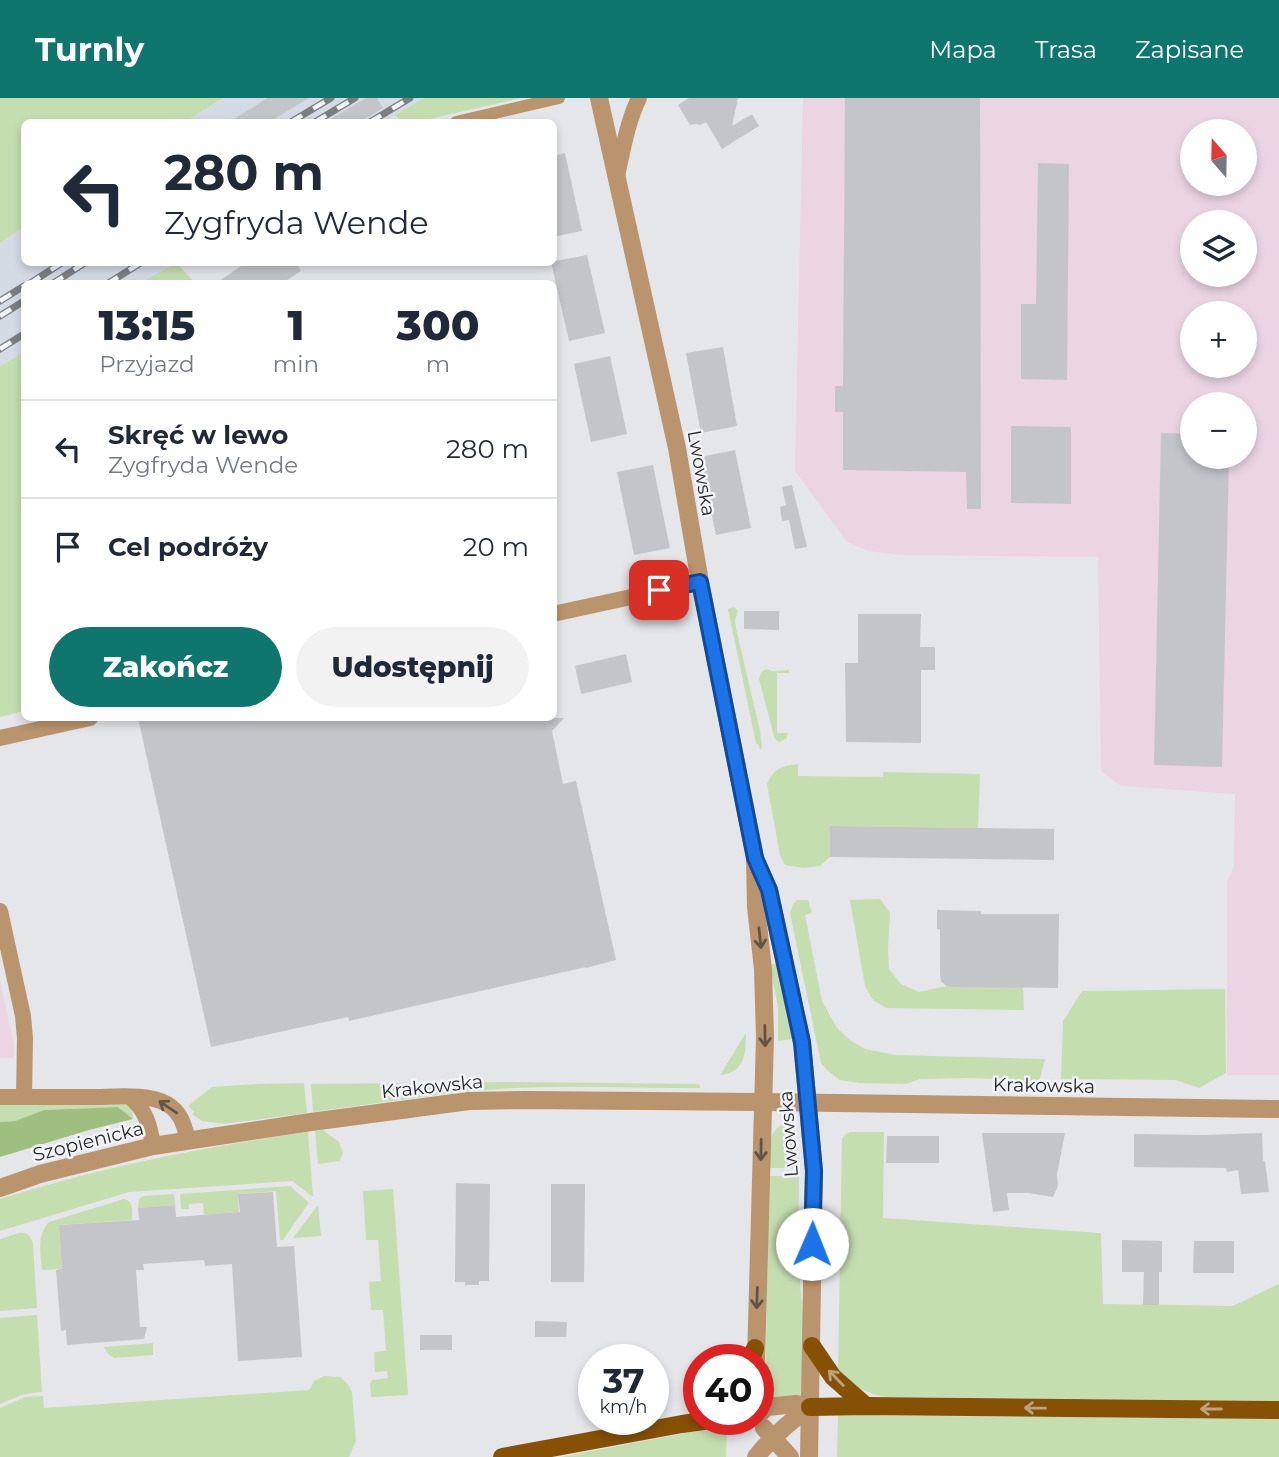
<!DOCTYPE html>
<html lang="pl">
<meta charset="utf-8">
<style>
body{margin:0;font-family:Montserrat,sans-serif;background:#f2f2f3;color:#1f2937;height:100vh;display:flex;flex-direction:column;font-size:26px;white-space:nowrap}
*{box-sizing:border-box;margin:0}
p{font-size:23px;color:#747a83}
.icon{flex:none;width:38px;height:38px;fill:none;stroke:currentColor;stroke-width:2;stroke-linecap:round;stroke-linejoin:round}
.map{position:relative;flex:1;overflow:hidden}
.sheet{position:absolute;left:21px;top:182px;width:536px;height:441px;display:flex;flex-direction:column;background:#fff;border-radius:10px;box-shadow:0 4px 10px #0003}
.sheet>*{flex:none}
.hud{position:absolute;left:21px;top:21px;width:536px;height:147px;border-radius:10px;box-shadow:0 4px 10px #0003;background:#fff;color:#1f2937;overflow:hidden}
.needle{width:46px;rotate:340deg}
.controls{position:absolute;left:1180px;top:21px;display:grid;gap:14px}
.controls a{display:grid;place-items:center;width:77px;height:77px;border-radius:50%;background:#fff;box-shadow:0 4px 10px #0003;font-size:35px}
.speed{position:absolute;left:578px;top:1246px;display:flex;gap:14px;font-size:35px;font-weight:700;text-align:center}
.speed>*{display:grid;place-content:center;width:91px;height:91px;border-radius:50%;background:#fff;box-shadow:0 4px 10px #0003;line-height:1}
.speed small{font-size:18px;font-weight:400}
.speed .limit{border:10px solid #d22;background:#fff;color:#111}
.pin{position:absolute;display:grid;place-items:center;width:60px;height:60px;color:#fff;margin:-30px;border-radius:14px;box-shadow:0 4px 10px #0006}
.me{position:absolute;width:77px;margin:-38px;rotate:1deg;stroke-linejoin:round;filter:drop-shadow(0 0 5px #0008)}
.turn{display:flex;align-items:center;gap:24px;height:147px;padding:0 28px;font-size:32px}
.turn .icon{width:91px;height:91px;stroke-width:2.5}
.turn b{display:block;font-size:49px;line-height:60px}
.eta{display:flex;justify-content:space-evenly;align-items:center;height:119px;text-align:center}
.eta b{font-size:42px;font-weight:800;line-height:49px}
.cta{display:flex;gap:14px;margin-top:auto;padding:14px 28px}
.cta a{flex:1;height:80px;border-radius:42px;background:#0f766e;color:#fff;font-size:28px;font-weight:800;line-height:80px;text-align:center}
.cta a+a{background:#f2f2f3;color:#1f2937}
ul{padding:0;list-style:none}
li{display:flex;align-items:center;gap:21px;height:98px;padding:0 28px;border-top:2px solid #e0e1e3}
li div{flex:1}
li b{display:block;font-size:26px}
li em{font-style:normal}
header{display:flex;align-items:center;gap:42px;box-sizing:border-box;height:98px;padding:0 35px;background:#0f766e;color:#fff}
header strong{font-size:33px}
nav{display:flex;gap:38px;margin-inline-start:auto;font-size:24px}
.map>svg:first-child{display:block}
.built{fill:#d4dbe5}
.industrial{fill:#ebd5e3;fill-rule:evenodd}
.green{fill:#c5deb0}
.forest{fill:#9ebf7f}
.building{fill:#c3c5c9}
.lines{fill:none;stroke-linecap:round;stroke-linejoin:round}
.pedestrian{stroke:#ba946d;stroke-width:12}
.minor{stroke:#ba946d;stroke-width:16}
.tertiary{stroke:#ba946d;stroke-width:18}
.primary{stroke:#865105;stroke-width:18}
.rail-casing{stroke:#7d7e81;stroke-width:7}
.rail{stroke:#f1f4f8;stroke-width:4.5;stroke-dasharray:13;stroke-linecap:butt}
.oneway{stroke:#625445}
.oneway2{stroke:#bca27e}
.route-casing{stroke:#114b97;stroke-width:18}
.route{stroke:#1a73e8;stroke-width:12}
.labels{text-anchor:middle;stroke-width:5;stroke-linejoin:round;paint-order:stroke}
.street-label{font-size:19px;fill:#28292b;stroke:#f1f4f8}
</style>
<header>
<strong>Turnly</strong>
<nav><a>Mapa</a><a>Trasa</a><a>Zapisane</a></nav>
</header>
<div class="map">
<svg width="1279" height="1359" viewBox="0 0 1279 1359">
<rect width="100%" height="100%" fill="#e4e6ea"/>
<g class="built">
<polygon points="223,0 424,0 384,24 185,24"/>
<polygon points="24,129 24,164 176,165 140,185 24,186 24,254 0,268 0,145"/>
</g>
<g class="industrial">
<path d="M803,0H1279V977H1227V784L1234,769L1235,696L1121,688L1101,673L1098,459L901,457L868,453L847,444L795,373ZM1192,33H1244V86H1192ZM1192,124H1244V177H1192ZM1192,215H1244V268H1192ZM1192,306H1244V359H1192Z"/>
<polygon points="0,882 14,947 14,960 0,960"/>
</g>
<g class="green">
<polygon points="0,0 223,0 185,24 24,24 24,129 0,145"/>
<polygon points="424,0 521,0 417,24 401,23 395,17"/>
<polygon points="176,165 195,185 140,185"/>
<polygon points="24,254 24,613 0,619 0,268"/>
<polygon points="734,509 738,513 735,522 736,530 760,633 762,648 760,653 759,647 756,645 728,511"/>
<polygon points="766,571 773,573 789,572 789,575 777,575 777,635 788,635 786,641 779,644 776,642 774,638 759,581 761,574"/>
<path d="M798,666V678L883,679V674L980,676L978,730L830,728V759L820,768L804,770L785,767L780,757L767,686C774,670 782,668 798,666Z"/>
<polygon points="880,801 890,815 888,851 889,871 901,886 919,894 947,888 1023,889 1024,912 886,910 873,902 865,888 850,802"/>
<polygon points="797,802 808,802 812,815 805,817 822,903 837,930 850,942 865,951 896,957 1045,961 1039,984 1016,986 1000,981 967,980 920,981 906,986 860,985 840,982 827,972 821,965 790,815 793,806"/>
<polygon points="772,866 776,866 792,941 778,943 778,910 771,872"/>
<polygon points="1225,891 1226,975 1199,990 1176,982 1061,981 1063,923 1082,893"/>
<path d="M746,935C746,955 745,975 720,977Z"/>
<path d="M509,984L697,986L700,987V990C638,990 576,987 514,990C447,994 380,1005 313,1014L311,986Z"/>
<polygon points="304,985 307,1015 224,1026 202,1023 192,1016 194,1014 188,1008 212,989 257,986"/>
<polygon points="119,1003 132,1010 133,1021 118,1009 44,1012 15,1023 0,1024 0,1005"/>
<path d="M783,1026C799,1034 798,1054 799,1070H768C769,1054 767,1034 783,1026Z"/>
<polygon points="323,1032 339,1044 343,1055 340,1063 318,1066 315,1033"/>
<path d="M308,1034L313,1099L292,1083L129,1094L0,1133V1101C101,1069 204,1049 308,1034Z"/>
<path d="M850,1034H884L883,1120L1101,1135L1103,1206L1233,1208L1279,1186V1303L887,1299C865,1296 855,1288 838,1274L842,1041L844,1037Z"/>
<polygon points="769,1078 799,1078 798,1164 804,1227 803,1299 765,1301"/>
<polygon points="290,1088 307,1103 308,1106 283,1142 280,1142 276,1093 238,1096 239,1114 204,1117 203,1105 189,1106 189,1111 181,1111 180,1096"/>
<polygon points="393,1091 408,1297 371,1299 370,1286 372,1282 388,1280 387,1273 375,1274 374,1254 386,1253 383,1212 371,1212 369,1184 381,1183 378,1142 366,1142 363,1093"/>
<polygon points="174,1096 175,1107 138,1110 139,1101 143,1098"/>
<path d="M124,1101C134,1103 132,1114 132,1122L59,1127L62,1171L42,1172C41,1156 36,1137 49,1124Z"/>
<polygon points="318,1107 321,1138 293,1140"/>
<path d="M19,1135C27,1134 31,1139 33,1146L37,1210L0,1213V1141Z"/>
<polygon points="37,1217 42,1294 24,1296 0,1306 0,1220"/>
<polygon points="153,1245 153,1257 114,1260 108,1256 104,1249"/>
<polygon points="324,1278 341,1279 349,1288 352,1294 356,1343 349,1359 0,1359 0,1310 25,1299 43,1298 44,1310 309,1292 314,1283"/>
<polygon points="838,1317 1279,1321 1279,1359 837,1359"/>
<polygon points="727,1330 726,1359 561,1359 707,1331"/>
</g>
<polygon class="forest" points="118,1009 133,1021 89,1032 0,1059 0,1024 15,1023 44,1012"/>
<g class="building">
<polygon points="268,0 309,0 269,24 229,24"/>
<polygon points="366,0 377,0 383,10 360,24 326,24"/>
<polygon points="689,0 738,0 732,28 752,16 759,28 722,51 706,24 700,27 695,26 690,27 678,7"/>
<polygon points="845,0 980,0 981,411 967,411 966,374 843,372 843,314 835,314 835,288 843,288"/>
<polygon points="565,55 582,133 553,139 553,58"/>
<polygon points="1038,65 1069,66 1067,282 1021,281 1021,206 1036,206"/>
<polygon points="587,157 605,235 569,243 551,164"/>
<polygon points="247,164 296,164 301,173 281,186 215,186"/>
<polygon points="723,249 737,328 701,335 686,255"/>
<polygon points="610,258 627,336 591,344 574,266"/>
<polygon points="1011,328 1071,329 1071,406 1011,405"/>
<polygon points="1161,335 1192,336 1192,359 1229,359 1222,669 1154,667"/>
<polygon points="735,352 751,430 716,437 700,359"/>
<polygon points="653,367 670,450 634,457 617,374"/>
<polygon points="792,387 807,449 795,451 789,422 782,423 780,409 786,407 782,389"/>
<polygon points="744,513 779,513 779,532 744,531"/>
<polygon points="858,516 921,516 920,549 935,549 935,572 921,572 921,645 846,644 845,565 858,565"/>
<polygon points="626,556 632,584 581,596 575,568"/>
<polygon points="138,620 564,620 552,633 563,686 576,683 616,862 586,870 586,869 349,923 348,919 211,949"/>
<polygon points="830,728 1054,731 1054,762 830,759"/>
<polygon points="937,812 981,813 981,816 1059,816 1058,890 951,889 945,887 941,883 940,876 940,831 937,831"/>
<polygon points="982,1035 1065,1035 1057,1076 1058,1088 1053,1099 1028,1095 1007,1095 1009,1112 993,1114"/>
<polygon points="1262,1035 1263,1063 1265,1063 1269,1094 1241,1096 1238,1072 1227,1074 1226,1070 1134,1069 1134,1036 1205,1037"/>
<polygon points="887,1038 939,1038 939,1065 886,1065"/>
<polygon points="456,1085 490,1086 489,1183 479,1183 479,1187 465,1187 465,1184 455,1184"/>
<polygon points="551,1086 585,1086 584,1184 551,1184"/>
<polygon points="273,1094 277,1149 294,1148 302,1259 238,1263 232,1166 205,1168 204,1162 143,1166 144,1172 136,1172 140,1229 147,1229 144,1241 67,1247 66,1232 61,1233 56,1172 62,1171 59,1127 139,1122 138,1110 175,1107 176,1119 240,1114 238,1096"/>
<polygon points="1122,1142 1162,1143 1162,1174 1159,1174 1159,1207 1143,1207 1144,1174 1122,1174"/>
<polygon points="1194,1143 1234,1143 1234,1175 1193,1175"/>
<polygon points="535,1223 567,1224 566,1239 535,1239"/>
<rect x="420" y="1237" width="32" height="15"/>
</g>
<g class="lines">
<polyline class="pedestrian" points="456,24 559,0"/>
<g class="minor">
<path d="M617,78C623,52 627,25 639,0"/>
<polyline points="553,516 700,484"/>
<polyline points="0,640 90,620"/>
<polyline points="0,813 23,918 25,940 24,999"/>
<path d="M0,999C31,999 61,999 92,999C114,999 148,995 167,1006C181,1014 184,1027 188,1042"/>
<path d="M130,999C146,1012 150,1028 153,1048"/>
</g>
<g class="tertiary">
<polyline points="599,0 677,350 700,484 755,759 756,809 763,871 765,939 756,1262"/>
<polyline points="759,770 769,792 802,945 814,1073 809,1359"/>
<polyline points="0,1090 40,1076 153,1048 311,1024 469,1003 525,1002 763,1004 1279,1011"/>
<polyline points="758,1317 767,1309 796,1306 810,1309"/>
<polyline points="764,1330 790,1359"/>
<path d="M756,1359C772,1339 789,1324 810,1309"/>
</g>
<g class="primary">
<polyline points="812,1248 833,1279 866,1308"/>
<polyline points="751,1262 755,1250"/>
<polyline points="810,1309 866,1308 1279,1312"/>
<polyline points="502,1359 682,1326 718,1321"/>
</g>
<defs>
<g id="rail">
<polyline points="291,24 331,0"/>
<polyline points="315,24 355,0"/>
<polyline points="370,24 410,0"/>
<polyline points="29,186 63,164"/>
<polyline points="52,186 86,164"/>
<polyline points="107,186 142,164"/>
<polyline points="0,203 24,188"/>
<polyline points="0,218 24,203"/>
<polyline points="0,251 24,236"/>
</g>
</defs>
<use href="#rail" class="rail-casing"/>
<use href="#rail" class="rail"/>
</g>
<defs><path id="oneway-shaft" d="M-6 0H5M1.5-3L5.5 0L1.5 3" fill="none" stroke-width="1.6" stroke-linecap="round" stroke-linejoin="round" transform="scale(1.75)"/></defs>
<g class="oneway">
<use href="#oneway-shaft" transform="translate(760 840) rotate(84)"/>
<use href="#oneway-shaft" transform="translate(765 938) rotate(89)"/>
<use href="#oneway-shaft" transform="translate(168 1009) rotate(-146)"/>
<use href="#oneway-shaft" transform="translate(761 1052) rotate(91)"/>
<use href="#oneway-shaft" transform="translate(757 1200) rotate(92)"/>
</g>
<g class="oneway2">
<use href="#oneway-shaft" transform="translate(836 1280) rotate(-134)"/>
<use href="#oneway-shaft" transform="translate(1035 1310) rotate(-179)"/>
<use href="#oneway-shaft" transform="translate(1211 1311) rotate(-180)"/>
</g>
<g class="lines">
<defs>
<polyline id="route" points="659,492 700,484 755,760 769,792 802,944 814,1073 812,1146"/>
</defs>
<use href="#route" class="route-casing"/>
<use href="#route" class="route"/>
</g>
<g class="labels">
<g class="street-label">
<text transform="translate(702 375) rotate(80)" y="7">Lwowska</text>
<text transform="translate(1044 987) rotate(1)" y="7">Krakowska</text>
<text transform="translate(432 988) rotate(-6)" y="7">Krakowska</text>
<text transform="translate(788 1036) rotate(-94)" y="7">Lwowska</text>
<text transform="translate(88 1043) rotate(-14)" y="7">Szopienicka</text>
</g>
</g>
</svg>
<div class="controls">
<a><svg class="needle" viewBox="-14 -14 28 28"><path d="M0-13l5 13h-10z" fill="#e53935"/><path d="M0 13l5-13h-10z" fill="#747a83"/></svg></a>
<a><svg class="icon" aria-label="layers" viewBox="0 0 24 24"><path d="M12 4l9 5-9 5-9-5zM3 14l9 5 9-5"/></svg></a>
<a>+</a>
<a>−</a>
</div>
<div class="speed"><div>37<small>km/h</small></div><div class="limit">40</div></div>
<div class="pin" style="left:659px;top:492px;background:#d93025"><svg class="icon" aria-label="arrive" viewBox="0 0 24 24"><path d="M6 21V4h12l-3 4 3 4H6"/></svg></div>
<svg class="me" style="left:812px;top:1146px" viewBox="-20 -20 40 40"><circle r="19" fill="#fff"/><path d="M0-13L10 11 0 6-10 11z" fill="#1a73e8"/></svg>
<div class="hud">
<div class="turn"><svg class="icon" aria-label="left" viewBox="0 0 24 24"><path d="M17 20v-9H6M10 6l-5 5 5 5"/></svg><div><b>280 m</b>Zygfryda Wende</div></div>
</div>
<section class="sheet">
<div class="eta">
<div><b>13:15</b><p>Przyjazd</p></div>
<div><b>1</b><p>min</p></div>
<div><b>300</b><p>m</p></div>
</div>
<ul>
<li><svg class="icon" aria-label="left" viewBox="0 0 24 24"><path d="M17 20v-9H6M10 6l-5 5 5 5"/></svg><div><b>Skręć w lewo</b><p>Zygfryda Wende</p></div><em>280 m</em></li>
<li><svg class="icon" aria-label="arrive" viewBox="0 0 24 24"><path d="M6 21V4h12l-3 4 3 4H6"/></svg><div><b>Cel podróży</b></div><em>20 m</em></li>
</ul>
<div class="cta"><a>Zakończ</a><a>Udostępnij</a></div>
</section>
</div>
